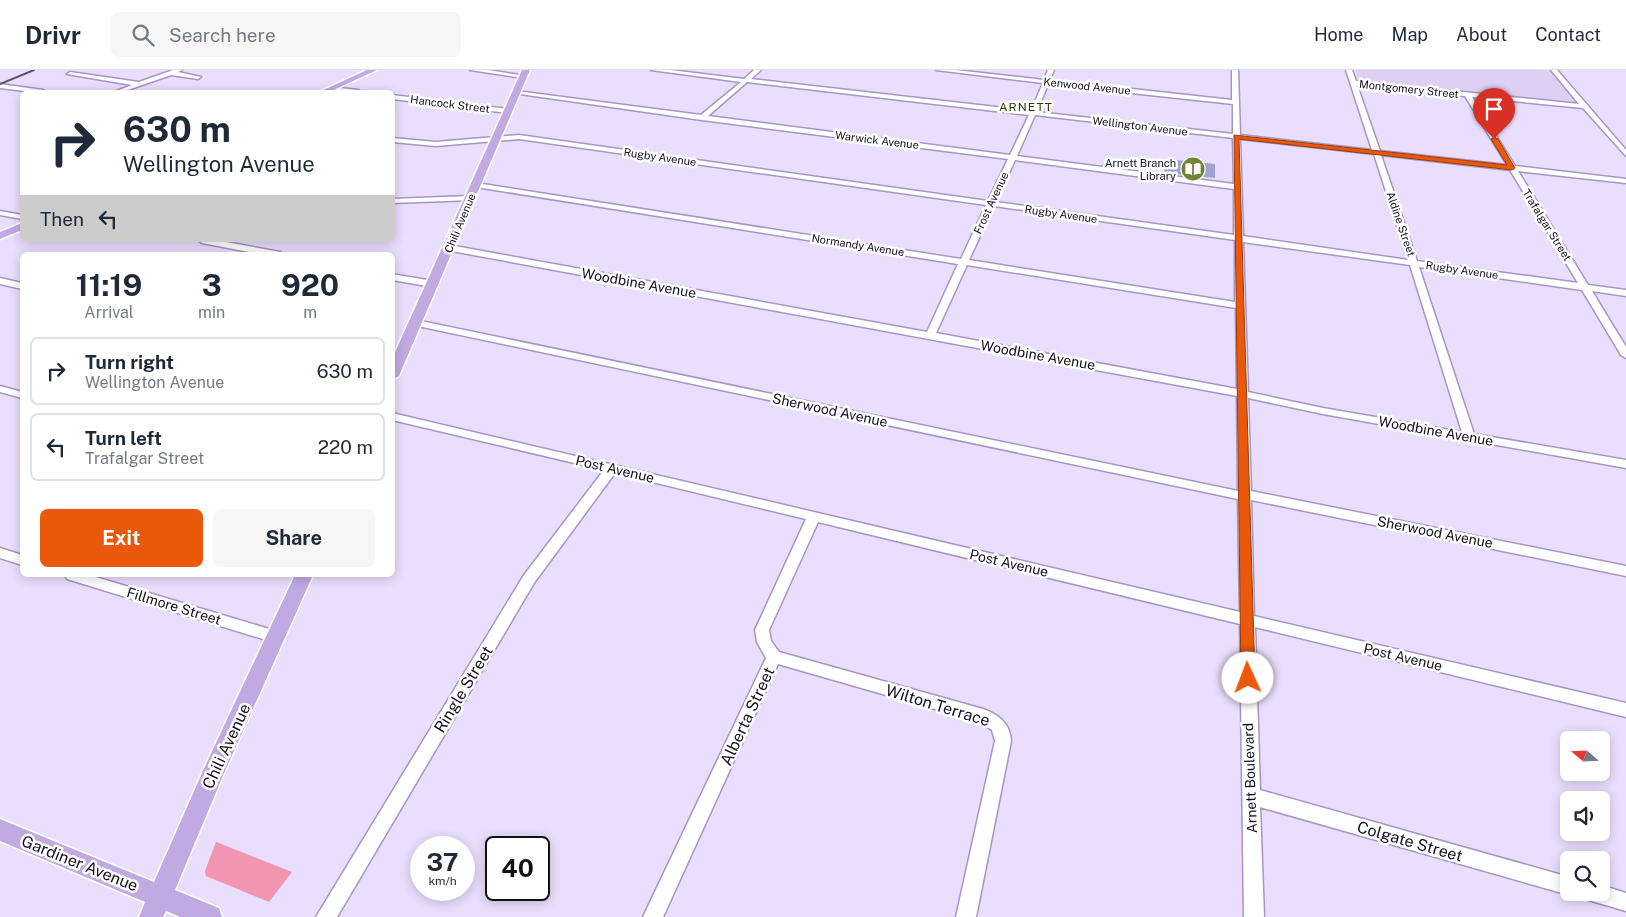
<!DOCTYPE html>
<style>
body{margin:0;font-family:"Public Sans",sans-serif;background:#f6f6f7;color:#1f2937;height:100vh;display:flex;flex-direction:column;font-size:19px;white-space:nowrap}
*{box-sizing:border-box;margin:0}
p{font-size:16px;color:#747a83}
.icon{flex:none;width:28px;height:28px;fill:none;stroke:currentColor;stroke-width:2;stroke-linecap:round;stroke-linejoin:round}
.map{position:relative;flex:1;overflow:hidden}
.side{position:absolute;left:20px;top:182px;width:375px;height:325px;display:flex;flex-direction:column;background:#fff;border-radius:8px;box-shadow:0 2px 12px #0003}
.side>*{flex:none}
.hud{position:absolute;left:20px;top:20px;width:375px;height:152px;border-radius:8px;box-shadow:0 2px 12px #0003;background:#fff;color:#1f2937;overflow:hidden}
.needle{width:32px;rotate:289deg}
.fabs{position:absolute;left:1560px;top:661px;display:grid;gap:10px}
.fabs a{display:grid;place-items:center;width:50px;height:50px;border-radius:8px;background:#fff;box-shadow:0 2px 12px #0003;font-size:25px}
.speed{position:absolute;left:410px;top:766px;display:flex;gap:10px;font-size:25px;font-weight:700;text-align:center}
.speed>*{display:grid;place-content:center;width:65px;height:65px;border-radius:50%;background:#fff;box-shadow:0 2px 12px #0003;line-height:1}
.speed small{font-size:12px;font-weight:400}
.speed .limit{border:2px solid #111;border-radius:8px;background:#fff;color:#111}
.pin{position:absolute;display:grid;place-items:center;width:42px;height:42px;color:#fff;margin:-51px -21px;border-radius:50% 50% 50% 0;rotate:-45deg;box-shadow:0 0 5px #0007}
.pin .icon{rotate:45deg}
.me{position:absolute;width:55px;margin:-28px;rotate:358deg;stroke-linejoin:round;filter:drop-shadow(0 0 4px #0008)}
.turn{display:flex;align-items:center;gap:18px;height:105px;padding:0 20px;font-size:22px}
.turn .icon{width:65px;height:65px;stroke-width:2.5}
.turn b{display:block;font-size:35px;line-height:42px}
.then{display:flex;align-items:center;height:48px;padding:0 20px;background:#0003;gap:10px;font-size:19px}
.eta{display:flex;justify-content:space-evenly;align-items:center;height:85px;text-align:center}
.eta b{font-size:30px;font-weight:700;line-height:35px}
.action{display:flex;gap:10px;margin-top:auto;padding:10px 20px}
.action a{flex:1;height:58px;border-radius:8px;background:#ea580c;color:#fff;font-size:20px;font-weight:700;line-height:58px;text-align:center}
.action a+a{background:#f6f6f7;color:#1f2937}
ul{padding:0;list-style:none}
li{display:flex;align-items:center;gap:15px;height:68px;margin:0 10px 8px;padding:0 10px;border:2px solid #e0e1e3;border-radius:8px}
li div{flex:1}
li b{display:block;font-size:19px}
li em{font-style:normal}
header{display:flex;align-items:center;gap:30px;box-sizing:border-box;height:70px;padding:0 25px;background:#fff;border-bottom:1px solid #e0e1e3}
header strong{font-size:24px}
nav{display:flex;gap:28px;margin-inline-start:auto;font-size:18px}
.search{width:350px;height:45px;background:#f6f6f7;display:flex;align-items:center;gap:12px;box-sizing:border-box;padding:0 18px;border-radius:8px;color:#747a83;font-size:19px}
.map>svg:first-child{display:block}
.built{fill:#ddd0f3}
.green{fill:#f195b0}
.building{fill:#9fa2d4}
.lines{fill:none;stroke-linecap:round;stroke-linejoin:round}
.minor-casing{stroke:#a795c6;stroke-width:3}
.major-casing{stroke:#fff;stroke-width:3}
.minor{fill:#fff;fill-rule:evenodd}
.major{fill:#c1a9e2;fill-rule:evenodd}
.rail{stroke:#5a5268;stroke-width:2}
.route{fill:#ea580c;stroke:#983908}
.labels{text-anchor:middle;stroke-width:5;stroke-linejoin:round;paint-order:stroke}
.far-street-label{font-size:11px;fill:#150e20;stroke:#fff}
.far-poi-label{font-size:11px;fill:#150e20;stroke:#fff;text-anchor:end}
.far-neighbourhood-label{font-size:12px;letter-spacing:1px;fill:#313d01;stroke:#fff}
.street-label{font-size:14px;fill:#150e20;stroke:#fff}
.near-street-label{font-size:16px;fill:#150e20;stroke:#fff}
</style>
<header>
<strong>Drivr</strong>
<div class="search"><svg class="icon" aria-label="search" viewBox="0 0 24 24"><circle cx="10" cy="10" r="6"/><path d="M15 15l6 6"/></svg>Search here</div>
<nav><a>Home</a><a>Map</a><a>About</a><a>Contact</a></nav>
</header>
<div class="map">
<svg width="1626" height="847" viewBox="0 0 1626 847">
<rect width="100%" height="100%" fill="#e9defd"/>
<polygon class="built" points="1355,0 1549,0 1578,34 1360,13"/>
<polygon class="green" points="216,772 292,802 269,832 206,806 205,801"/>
<polygon class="building" points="1166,89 1215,94 1215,108 1164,103"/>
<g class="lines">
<defs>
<g id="minor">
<polygon points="173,0 182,0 178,2 201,7 198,9 171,5 122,22 114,22 132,15 67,4 70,2 139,12"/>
<polygon points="470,0 488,0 526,6 523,8"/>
<path d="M651,0H670L744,9L754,0H761L751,9L1031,41L1043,13L936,0H955L1044,10L1048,0H1054L1050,10L1232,30V0H1238L1240,65L1372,80L1346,0H1352L1356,11L1579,34L1551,0H1557L1626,80V86L1583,38L1472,27L1515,96L1626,109V113L1518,101L1588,215L1626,220V226L1592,221L1626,277V288L1621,285L1582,220L1419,197L1474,364L1626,390V398L1323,344L1248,328L1251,421L1626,496V506L1251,430L1254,546L1626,633V647L1255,557L1260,720L1569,807V822L1576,823L1569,825L1260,737L1264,847H1244L1240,554L818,452L769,560L771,571L779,582L983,639C999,645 1010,653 1011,671L976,847H956L995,671L992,660L980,652L778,594L663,847H643L766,588L757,572L755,560L806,449L615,403L534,513L337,847H316L524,505L604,400L392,350V343L1240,542L1238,429L413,255L411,253L416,250L1238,421L1237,326L446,180V176L449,175L927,262L958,194L476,117L472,115L476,113L961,189L986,135L519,69L436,76L392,72V68L436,72L519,65L988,131L1008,89L702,50L513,23L516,21L701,45L741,12ZM747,12L1029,45L1010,85L708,46ZM1048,14L1233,34V64L1037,42ZM1357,15L1465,26L1507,95L1380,81ZM1035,45L1233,68L1234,114L1017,86ZM1240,69L1374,84L1408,190L1243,166ZM1381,85L1510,100L1578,213L1417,191ZM1015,90L1234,119V165L996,132ZM994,136L1235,170V232L969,190ZM1243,172L1410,195L1462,362L1323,338L1248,322ZM967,195L1236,238L1237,319L936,263Z"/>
<polygon points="0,14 43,20 46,22 33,22 0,18"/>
<polygon points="331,17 358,20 361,22 329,20"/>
<polygon points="392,25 508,39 511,41 508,43 392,29"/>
<polygon points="470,126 473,126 473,130 392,133 392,129"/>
<polygon points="0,141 22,145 22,149 0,145"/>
<polygon points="198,170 215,170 280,182 284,185 266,185 202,173"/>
<polygon points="392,204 433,211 438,214 433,217 392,210"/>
<polygon points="0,208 22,213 22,219 0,214"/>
<polygon points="0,316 22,322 22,328 0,322"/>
<polygon points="0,478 22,485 22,495 0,488"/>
<polygon points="65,505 89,505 276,561 281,563 283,567 281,571 276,573 67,509"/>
<polygon points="1601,815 1626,823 1626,841 1585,829 1583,822 1601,822"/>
</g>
<g id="major">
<polygon points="367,0 377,0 329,22 319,22"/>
<polygon points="522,0 530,0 399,306 392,310 392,289"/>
<polygon points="22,153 22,160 0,169 0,162"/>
<polygon points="295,505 313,505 225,701 175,820 219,838 222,847 180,847 166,841 163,847 139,847 145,832 0,771 0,749 154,812 206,694"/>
</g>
</defs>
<use href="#minor" class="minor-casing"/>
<use href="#major" class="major-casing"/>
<use href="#minor" class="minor"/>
<use href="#major" class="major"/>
<polyline class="rail" points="0,14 34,0"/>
</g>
<polygon class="route" points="1234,65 1507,95 1491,69 1494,67 1498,69 1515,98 1512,100 1239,69 1255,608 1253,613 1248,614 1243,613 1241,608"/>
<defs>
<symbol id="library-disc" viewBox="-11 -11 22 22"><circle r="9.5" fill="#718435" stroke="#fff"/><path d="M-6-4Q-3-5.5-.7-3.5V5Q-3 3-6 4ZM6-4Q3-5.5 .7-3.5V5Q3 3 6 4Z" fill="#fff"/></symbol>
</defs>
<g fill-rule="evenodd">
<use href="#library-disc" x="1179" y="85" width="28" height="28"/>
</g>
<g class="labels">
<g class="far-street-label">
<text transform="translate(1087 16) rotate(6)" y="4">Kenwood Avenue</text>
<text transform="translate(1409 19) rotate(6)" y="4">Montgomery Street</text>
<text transform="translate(450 34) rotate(7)" y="4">Hancock Street</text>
<text transform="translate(1140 56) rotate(7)" y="4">Wellington Avenue</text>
<text transform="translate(877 70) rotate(7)" y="4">Warwick Avenue</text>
<text transform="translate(660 87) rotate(8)" y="4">Rugby Avenue</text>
<text transform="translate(991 133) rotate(-65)" y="4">Frost Avenue</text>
<text transform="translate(1061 144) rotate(8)" y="4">Rugby Avenue</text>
<text transform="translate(460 153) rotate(-67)" y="4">Chili Avenue</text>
<text transform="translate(1401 154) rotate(71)" y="4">Aldine Street</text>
<text transform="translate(1547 155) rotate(58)" y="4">Trafalgar Street</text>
<text transform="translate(858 175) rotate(9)" y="4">Normandy Avenue</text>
<text transform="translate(1462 200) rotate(8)" y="4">Rugby Avenue</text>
</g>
<g class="far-poi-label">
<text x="1176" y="97">Arnett Branch<tspan x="1176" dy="13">Library</tspan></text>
</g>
<g class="far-neighbourhood-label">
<text x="1026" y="41">ARNETT</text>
</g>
<g class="street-label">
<text transform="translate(639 213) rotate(10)" y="5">Woodbine Avenue</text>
<text transform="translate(1038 285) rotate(10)" y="5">Woodbine Avenue</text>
<text transform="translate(830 340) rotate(12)" y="5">Sherwood Avenue</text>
<text transform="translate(1436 361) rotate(10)" y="5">Woodbine Avenue</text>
<text transform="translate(615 399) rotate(13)" y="5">Post Avenue</text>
<text transform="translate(1435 462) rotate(11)" y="5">Sherwood Avenue</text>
<text transform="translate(1009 493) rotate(13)" y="5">Post Avenue</text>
<text transform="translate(174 536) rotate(17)" y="5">Fillmore Street</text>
<text transform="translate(1403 587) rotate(13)" y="5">Post Avenue</text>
<text transform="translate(1250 708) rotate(-92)" y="5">Arnett Boulevard</text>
</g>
<g class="near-street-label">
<text transform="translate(463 619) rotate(-59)" y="6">Ringle Street</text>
<text transform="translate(938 635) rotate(17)" y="6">Wilton Terrace</text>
<text transform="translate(747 646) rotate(-65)" y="6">Alberta Street</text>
<text transform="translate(226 676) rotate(-65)" y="6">Chili Avenue</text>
<text transform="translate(1410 771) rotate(16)" y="6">Colgate Street</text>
<text transform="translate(80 793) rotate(22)" y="6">Gardiner Avenue</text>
</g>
</g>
</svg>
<div class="fabs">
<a><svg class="needle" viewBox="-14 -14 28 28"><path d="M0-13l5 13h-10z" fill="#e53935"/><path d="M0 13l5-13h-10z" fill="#747a83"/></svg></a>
<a><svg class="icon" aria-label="sound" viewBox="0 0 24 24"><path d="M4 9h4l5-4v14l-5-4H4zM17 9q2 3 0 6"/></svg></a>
<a><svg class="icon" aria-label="search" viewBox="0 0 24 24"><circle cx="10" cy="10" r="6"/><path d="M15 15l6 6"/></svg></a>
</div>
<div class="speed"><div>37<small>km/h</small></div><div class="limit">40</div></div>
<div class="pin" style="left:1494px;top:69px;background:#d93025"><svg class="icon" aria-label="arrive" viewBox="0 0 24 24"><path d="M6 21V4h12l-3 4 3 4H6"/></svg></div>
<svg class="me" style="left:1248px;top:608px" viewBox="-20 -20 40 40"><circle r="19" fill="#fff"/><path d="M0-13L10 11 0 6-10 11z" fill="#ea580c"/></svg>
<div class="hud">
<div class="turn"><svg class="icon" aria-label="right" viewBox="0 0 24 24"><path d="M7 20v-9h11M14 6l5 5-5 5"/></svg><div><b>630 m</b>Wellington Avenue</div></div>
<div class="then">Then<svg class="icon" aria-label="left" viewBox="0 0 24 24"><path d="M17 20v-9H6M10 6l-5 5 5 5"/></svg></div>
</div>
<section class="side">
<div class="eta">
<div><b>11:19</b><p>Arrival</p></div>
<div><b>3</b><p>min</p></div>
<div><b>920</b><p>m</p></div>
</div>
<ul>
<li><svg class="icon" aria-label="right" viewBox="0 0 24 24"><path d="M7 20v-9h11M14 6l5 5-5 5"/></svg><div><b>Turn right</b><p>Wellington Avenue</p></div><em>630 m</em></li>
<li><svg class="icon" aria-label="left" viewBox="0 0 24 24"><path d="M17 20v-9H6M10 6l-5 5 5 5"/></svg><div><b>Turn left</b><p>Trafalgar Street</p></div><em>220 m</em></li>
</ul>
<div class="action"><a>Exit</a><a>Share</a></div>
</section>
</div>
